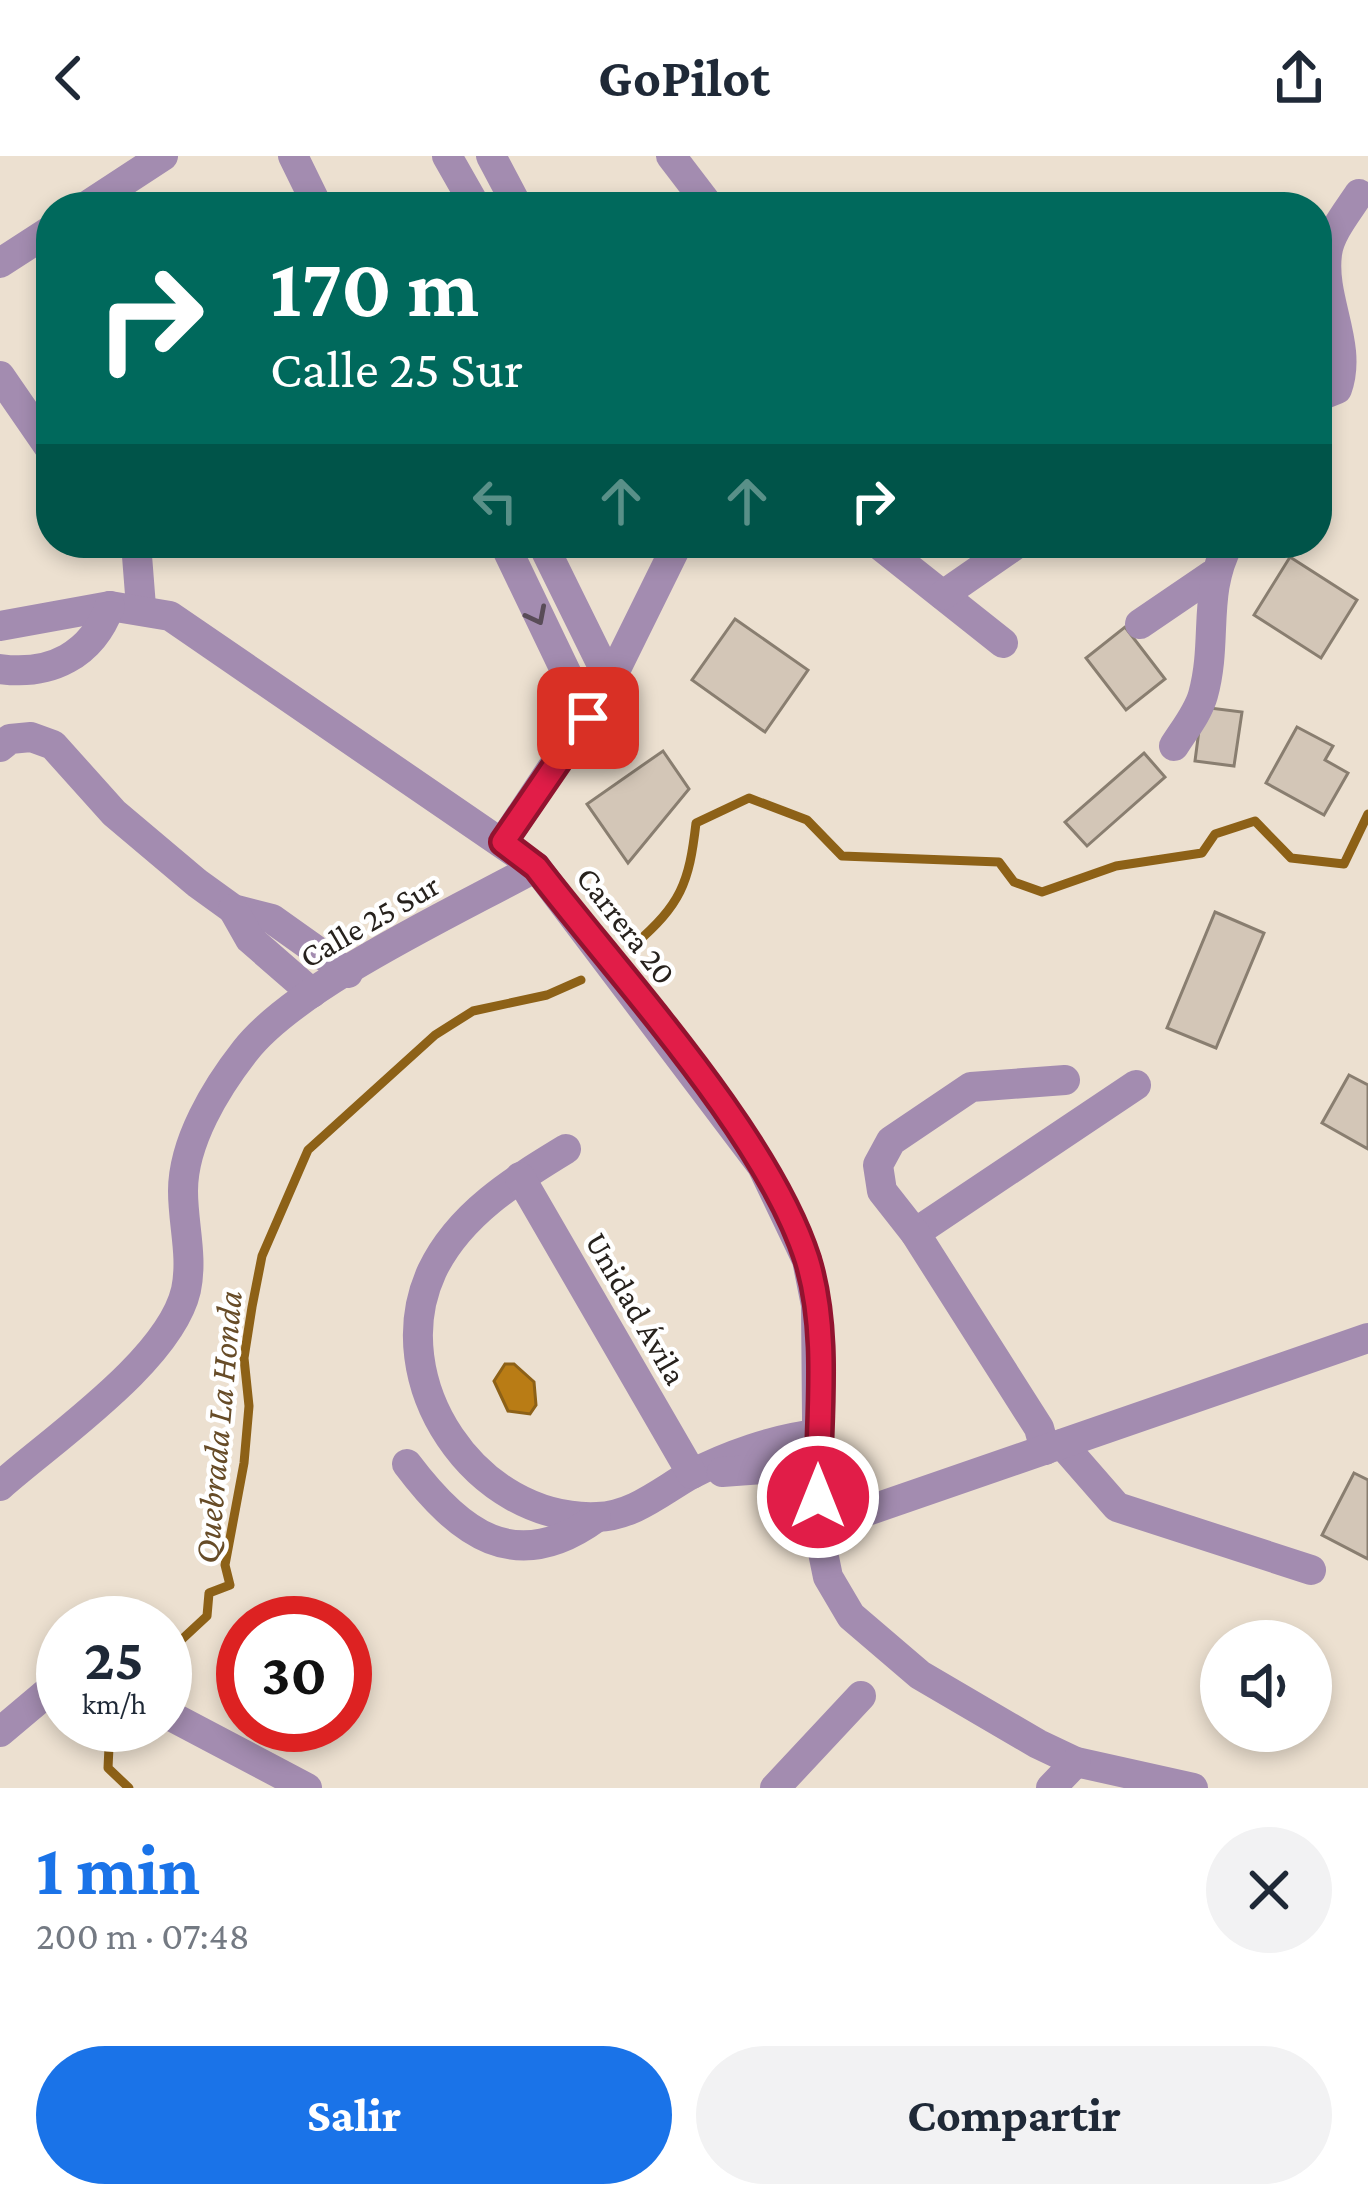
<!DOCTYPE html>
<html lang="es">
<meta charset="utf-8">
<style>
body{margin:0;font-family:"Crimson Pro",serif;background:#f2f2f3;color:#1f2937;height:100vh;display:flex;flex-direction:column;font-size:45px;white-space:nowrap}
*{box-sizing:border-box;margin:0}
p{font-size:39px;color:#747a83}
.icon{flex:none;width:66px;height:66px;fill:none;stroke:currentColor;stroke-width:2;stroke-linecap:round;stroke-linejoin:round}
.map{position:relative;height:1632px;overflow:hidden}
.panel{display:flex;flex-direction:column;background:#fff;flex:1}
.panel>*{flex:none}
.banner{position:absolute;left:36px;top:36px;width:1296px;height:366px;border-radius:48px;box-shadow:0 6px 18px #0003;background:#00695c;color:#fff;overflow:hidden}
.tools{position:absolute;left:1200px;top:1464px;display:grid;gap:24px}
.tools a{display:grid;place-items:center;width:132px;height:132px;border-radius:50%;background:#fff;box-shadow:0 6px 18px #0003;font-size:60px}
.speed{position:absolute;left:36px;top:1440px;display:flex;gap:24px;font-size:60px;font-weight:700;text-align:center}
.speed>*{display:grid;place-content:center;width:156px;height:156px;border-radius:50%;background:#fff;box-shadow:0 6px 18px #0003;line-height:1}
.speed small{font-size:30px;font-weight:400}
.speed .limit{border:18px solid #d22;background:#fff;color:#111}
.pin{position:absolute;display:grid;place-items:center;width:102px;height:102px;color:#fff;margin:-51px;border-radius:24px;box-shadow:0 6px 18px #0006}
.me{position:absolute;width:132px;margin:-66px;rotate:0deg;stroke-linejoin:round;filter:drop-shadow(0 0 9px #0008)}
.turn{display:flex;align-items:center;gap:42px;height:252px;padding:0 36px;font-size:54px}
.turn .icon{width:156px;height:156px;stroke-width:2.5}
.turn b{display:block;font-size:84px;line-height:102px}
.lanes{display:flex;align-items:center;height:114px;padding:0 36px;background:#0003;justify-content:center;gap:60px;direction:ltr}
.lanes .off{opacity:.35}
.round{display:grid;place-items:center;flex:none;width:126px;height:126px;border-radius:63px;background:#f2f2f3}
.overview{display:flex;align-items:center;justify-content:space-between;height:204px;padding:0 36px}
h1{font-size:72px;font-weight:700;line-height:90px;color:#1a73e8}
.cta{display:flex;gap:24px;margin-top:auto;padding:24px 36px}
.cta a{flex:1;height:138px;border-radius:72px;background:#1a73e8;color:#fff;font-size:48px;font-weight:700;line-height:138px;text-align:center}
.cta a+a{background:#f2f2f3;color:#1f2937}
header{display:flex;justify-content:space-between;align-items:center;height:156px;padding:0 36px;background:#fff;font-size:54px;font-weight:700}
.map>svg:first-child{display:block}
.water{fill:#b97c15;stroke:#8d6117;stroke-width:3}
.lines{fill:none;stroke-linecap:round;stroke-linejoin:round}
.stream{stroke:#8d6117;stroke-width:9}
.building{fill:#d3c6b7;stroke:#897e70;stroke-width:3}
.minor{stroke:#a38cb0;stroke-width:30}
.oneway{stroke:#594c58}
.route-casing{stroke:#92132f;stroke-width:30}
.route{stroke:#e11d48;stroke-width:21}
.labels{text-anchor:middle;stroke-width:9;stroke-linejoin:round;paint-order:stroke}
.street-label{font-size:33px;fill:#27221d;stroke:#fff}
.water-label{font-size:36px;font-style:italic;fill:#674c28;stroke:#fff}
</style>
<header><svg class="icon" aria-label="back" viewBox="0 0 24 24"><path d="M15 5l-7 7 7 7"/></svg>GoPilot<svg class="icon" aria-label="share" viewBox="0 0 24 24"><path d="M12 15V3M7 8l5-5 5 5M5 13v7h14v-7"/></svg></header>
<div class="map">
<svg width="1368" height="1632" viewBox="0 0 1368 1632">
<rect width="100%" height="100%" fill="#ece0d0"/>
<polygon class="water" points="505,1208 514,1208 534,1226 536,1249 530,1258 508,1255 494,1225"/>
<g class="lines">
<g class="stream">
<path d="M634,789C681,748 689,728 696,667L749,642L807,664L842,700L999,706L1014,726L1042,736L1116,710L1202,697L1215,678L1255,665L1291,702L1344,708L1368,658"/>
<polyline points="165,1499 207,1460 209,1437 230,1429 225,1409 244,1307 249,1250 244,1202 252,1151 262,1100 308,994 435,879 473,855 547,839 581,824"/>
<polyline points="121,1569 109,1591 108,1612 129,1632"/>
</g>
</g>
<g class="building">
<polygon points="1290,401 1357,444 1321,502 1254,459"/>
<polygon points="735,463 808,514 765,576 692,524"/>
<polygon points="1125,471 1165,523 1126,554 1086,502"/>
<polygon points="1202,551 1242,556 1234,610 1195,605"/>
<polygon points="1297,571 1333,590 1325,604 1348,617 1324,659 1266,627"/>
<polygon points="663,595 689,633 628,707 587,648"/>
<polygon points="1144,597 1165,621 1087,690 1065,666"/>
<polygon points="1215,756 1264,777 1216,892 1167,872"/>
<polygon points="1349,919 1368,929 1368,993 1322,967"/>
<polygon points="1354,1317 1368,1324 1368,1403 1322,1379"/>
</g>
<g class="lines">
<g class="minor">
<polyline points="293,0 318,51"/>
<polyline points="447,0 476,51"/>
<polyline points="491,0 518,51"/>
<polyline points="671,0 710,51"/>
<polyline points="85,51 163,0"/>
<polyline points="0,107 51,74"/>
<polyline points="0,220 51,294"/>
<path d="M1317,241L1337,233C1353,189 1321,144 1327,98C1329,78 1348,55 1359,38"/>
<polyline points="136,387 141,451"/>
<polyline points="504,387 588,562"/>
<polyline points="542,387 610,525"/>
<polyline points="877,387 1003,487"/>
<polyline points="943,439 1018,387"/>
<polyline points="1140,468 1212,419"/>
<polyline points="0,470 110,450 170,460 536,711 762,1010 807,1104 816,1149 818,1372 828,1421 851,1460 920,1519 1038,1588 1076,1606 1193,1632"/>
<path d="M0,513C51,520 92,499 110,450"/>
<path d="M1174,590C1184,574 1198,557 1203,539C1218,485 1202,437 1229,387"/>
<polyline points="0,591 10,583 31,581 53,589 114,657 197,727 233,753 272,763 348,817"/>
<polyline points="503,686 610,525 678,387"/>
<polyline points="233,753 250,783 312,837"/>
<path d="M566,993C515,1024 459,1058 432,1115C381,1225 476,1366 597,1361C632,1360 659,1337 688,1320C726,1300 776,1282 819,1278"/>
<polyline points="520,1021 692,1318"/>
<polyline points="915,1077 1136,929"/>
<polyline points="1062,1288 1117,1351 1311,1414"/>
<polyline points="1045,1294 1039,1272 915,1077 882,1035 878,1009 891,985 971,931 1065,924"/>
<path d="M407,1308C459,1377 515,1421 596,1362"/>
<polyline points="722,1316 818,1309"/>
<path d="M0,1330C53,1283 170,1204 186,1134C193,1100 183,1069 183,1035C183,986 216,932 245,895C296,829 458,754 536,711"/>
<polyline points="818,1372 1368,1182"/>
<polyline points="165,1557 307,1632"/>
<polyline points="0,1576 63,1523"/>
<polyline points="775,1632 861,1540"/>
<polyline points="1051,1632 1076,1606"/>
</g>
</g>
<defs><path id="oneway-chevron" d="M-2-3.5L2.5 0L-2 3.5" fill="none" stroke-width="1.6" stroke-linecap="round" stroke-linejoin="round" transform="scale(3)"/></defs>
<use class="oneway" href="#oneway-chevron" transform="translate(537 460) rotate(63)"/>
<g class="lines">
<defs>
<path id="route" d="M588,562L503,686L536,711C618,818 767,978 807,1103C830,1177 818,1264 818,1341"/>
</defs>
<use href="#route" class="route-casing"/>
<use href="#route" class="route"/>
</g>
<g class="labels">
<g class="street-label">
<text transform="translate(369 764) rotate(-30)" y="12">Calle 25 Sur</text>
<text transform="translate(627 769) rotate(52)" y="12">Carrera 20</text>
<text transform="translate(637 1152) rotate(60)" y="12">Unidad Ávila</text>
</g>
<g class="water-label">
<text transform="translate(217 1271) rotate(-85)" y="13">Quebrada La Honda</text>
</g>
</g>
</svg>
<div class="tools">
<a><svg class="icon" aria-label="sound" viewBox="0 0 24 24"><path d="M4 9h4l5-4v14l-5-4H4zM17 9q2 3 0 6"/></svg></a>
</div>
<div class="speed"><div>25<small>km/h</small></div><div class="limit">30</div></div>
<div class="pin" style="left:588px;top:562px;background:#d93025"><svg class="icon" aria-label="arrive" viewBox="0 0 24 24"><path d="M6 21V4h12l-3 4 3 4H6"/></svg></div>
<svg class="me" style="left:818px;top:1341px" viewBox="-20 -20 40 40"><circle r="17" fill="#e11d48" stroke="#fff" stroke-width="3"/><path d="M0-11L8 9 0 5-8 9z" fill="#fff"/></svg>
<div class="banner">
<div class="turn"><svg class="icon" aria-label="right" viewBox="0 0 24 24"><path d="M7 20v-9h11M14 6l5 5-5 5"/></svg><div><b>170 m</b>Calle 25 Sur</div></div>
<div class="lanes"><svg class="icon off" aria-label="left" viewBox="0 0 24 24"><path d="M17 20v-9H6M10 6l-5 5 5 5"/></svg><svg class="icon off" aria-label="ahead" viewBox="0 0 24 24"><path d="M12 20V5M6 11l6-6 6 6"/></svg><svg class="icon off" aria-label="ahead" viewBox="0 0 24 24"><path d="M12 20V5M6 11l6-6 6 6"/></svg><svg class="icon" aria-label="right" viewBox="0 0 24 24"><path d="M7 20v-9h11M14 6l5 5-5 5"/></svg></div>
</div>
</div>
<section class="panel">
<div class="overview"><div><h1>1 min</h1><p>200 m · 07:48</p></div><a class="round"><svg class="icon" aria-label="close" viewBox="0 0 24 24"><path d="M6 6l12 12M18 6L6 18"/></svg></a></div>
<div class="cta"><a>Salir</a><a>Compartir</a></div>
</section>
